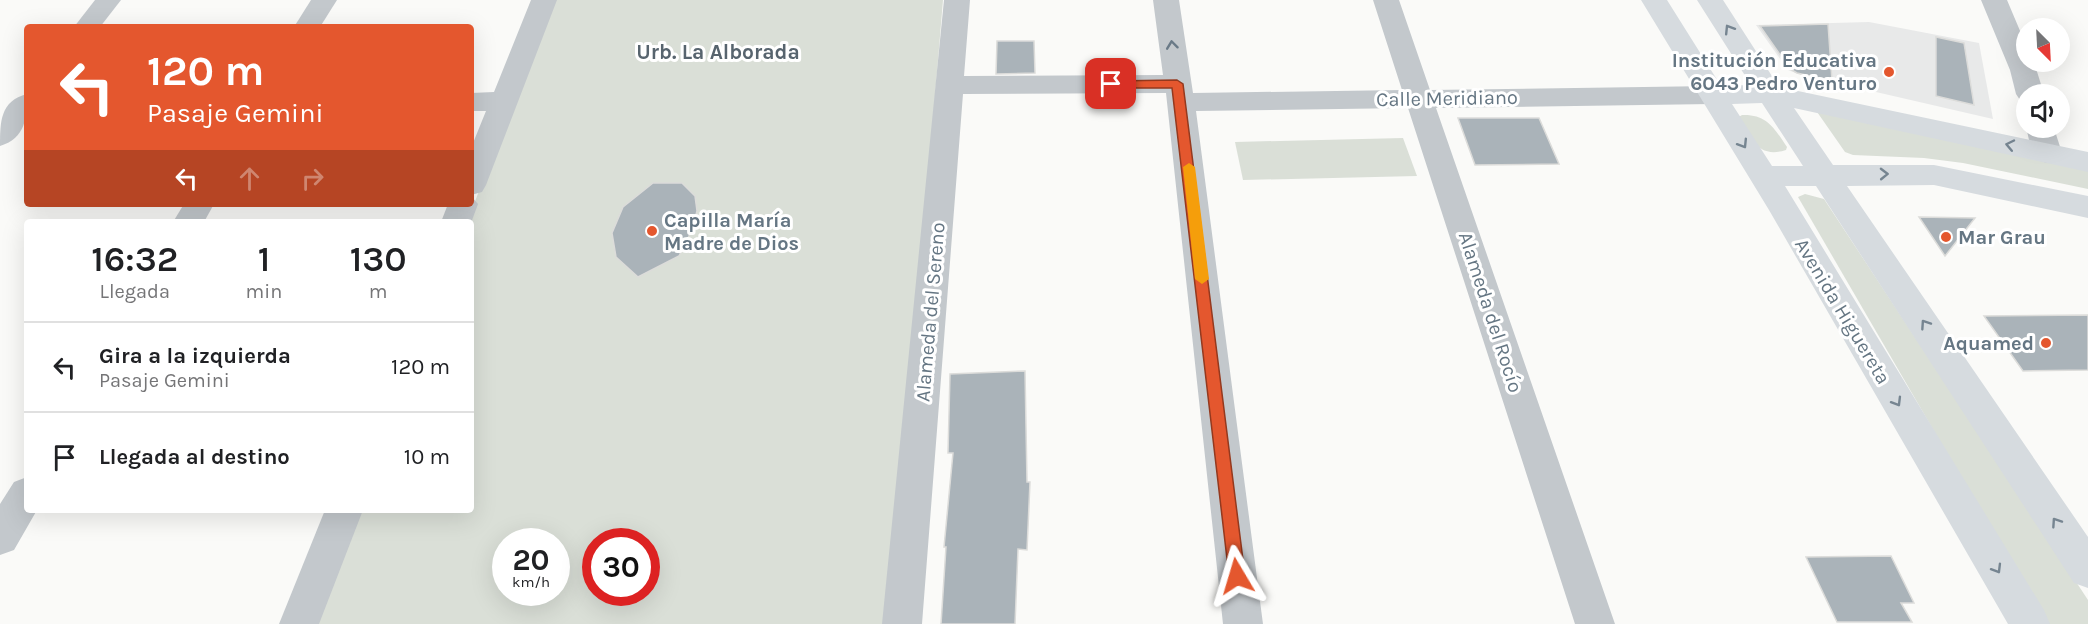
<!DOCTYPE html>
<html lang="es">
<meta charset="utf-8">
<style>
body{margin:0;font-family:Karla,sans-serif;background:#f6f6f6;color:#202124;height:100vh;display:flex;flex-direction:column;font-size:22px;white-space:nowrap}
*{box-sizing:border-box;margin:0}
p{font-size:20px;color:#757577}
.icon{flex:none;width:33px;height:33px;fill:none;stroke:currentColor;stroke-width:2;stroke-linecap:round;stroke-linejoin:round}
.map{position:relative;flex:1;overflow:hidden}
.details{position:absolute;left:24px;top:219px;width:450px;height:294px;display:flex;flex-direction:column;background:#fff;border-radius:6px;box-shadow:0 6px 24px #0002}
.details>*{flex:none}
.banner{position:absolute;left:24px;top:24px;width:450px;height:183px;border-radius:6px;box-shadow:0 6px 24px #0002;background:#e4572e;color:#fff;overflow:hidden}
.needle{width:39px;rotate:156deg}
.tools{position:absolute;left:2016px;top:18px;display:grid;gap:12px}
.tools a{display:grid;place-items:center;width:54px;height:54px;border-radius:50%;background:#fff;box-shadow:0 6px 24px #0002;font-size:30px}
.speed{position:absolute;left:492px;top:528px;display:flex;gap:12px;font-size:30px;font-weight:700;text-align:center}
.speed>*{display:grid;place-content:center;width:78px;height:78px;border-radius:50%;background:#fff;box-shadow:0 6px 24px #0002;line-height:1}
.speed small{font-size:15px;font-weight:400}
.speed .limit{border:9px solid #d22;background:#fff;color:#111}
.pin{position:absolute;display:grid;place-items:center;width:51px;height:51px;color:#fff;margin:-26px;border-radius:12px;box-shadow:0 3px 9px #0006}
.me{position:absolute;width:66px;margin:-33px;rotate:353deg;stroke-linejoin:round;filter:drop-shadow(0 0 4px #0008)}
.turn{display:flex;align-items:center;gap:21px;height:126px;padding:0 24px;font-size:27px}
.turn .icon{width:78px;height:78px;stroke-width:2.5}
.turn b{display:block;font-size:42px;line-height:51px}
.lanes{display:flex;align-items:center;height:57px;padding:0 24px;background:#0003;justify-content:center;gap:30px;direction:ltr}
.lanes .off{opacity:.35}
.eta{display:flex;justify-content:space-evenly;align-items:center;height:102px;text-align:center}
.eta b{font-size:36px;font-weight:600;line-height:42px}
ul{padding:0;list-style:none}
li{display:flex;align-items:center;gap:18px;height:90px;padding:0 24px;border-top:2px solid #e0e0e0}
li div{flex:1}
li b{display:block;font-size:22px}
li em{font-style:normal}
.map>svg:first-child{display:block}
.built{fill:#e8e9e9}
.green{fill:#dadfd7;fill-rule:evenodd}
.building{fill:#aab3b9;stroke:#dcdcda;stroke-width:1.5}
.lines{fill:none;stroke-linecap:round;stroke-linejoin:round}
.street{fill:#c3c8cc;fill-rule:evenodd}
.secondary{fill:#d6dbdf;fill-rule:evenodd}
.oneway{stroke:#768591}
.oneway2{stroke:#6a7a87}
.route{fill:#e4572e;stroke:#94391e;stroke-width:1.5}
.slow{fill:#f59e0b}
.poi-dot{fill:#e4572e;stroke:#fff;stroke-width:2}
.labels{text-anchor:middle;stroke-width:6;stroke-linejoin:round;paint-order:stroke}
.poi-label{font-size:20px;font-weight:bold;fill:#657683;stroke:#fff;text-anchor:end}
.street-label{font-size:20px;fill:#657683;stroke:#fff}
.neighbourhood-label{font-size:21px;font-weight:bold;fill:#57646e;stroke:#fff}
</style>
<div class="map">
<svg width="2088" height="624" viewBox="0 0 2088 624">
<rect width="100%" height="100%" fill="#fafaf8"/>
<polygon class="built" points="1869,22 1979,43 1993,119 1798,74 1788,70 1756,25"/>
<g class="green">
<path d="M553,0H943L891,624H311L355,510H471V222H467ZM506,542H556V592H506ZM596,542H646V592H596Z"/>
<polygon points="1815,109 2088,168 2088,189 1963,163 1924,158 1853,155 1845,152"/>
<path d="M1742,115C1767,114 1774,128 1787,147L1786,150C1758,159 1751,138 1737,118Z"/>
<polygon points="1403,138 1417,176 1243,180 1235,142"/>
<polygon points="1805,194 1824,199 2088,600 2088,624 2046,624 1798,197"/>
</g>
<g class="building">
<polygon points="1828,24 1832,81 1797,73 1790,69 1760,26"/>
<polygon points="1936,37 1964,43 1974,105 1936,96"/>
<polygon points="997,41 1034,41 1035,73 996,74"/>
<polygon points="1458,118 1539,118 1559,164 1475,165"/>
<polygon points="653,183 682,183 695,196 697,211 692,230 679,256 638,277 616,257 612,233 623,207"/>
<polygon points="1919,217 1975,218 1945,256"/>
<polygon points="2088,315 2088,370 2023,371 1984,316"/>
<polygon points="1025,371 1027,482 1030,482 1027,550 1018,549 1015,624 941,624 946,547 944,547 953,453 948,453 950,374"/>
<polygon points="1891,556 1914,603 1901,603 1912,622 1837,622 1806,557"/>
</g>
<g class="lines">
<g class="street">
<polygon points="95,0 121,0 100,27 74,27"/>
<polygon points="311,0 337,0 320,27 294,27"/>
<polygon points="531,0 557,0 486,185 482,192 471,195 471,148 486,111 471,111 471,93 494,92"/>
<polygon points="944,0 970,0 964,76 1163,75 1153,0 1179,0 1193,93 1402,90 1373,0 1399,0 1430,90 1712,86 1722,89 1726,95 1722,101 1712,104 1436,108 1615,624 1575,624 1408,108 1196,111 1263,624 1223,624 1166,93 963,94 922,624 882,624"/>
<polygon points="1981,0 2007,0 2026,45 2026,62 2034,62 2044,94 2026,94 2026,102 2020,100 2016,94 2010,70"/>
<path d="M27,94C27,117 26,138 0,146C0,122 0,101 27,94Z"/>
<polygon points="2026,127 2054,128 2062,153 2057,160 2047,163 2037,160 2032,153"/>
<polygon points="471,196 478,204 471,223 441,222 448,204 471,204"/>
<polygon points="184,204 214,204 204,222 173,222"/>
<polygon points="27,477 27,510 37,510 14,550 0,555 0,504 14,482"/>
<polygon points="325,510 363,510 319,624 279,624"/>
</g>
<path class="secondary" d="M1641,0H1667L1721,86L1751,85L1697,0H1723L1779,87L2088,152V172L1794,108L1833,165H1934L2088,196V218L1934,185L1847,186L2088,537V588L2074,583L1816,186H1785L2044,610L2050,624H2008L1769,210ZM1762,103L1803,166H1772L1732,104Z"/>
</g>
<defs><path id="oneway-chevron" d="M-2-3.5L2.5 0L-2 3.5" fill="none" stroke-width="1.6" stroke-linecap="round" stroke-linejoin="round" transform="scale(1.5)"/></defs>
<g class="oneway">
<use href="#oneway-chevron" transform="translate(1729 29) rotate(-122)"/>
<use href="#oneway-chevron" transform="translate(1743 144) rotate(58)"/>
<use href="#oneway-chevron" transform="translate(2010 145) rotate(-168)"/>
<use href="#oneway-chevron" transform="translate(1884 174) rotate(-1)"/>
<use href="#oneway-chevron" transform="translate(1925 324) rotate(-124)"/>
<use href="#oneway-chevron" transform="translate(1897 402) rotate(59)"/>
<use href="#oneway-chevron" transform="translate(2056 522) rotate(-124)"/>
<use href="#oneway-chevron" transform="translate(1997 569) rotate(59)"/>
</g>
<use class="oneway2" href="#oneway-chevron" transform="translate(1172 45) rotate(-97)"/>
<polygon class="route" points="1177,80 1183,84 1245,576 1243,582 1237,584 1231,582 1229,576 1172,88 1111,88 1106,84 1111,81"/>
<polygon class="slow" points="1189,163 1195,167 1209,279 1202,284 1195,279 1183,167"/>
<g class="poi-dot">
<circle cx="1889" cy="72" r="6"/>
<circle cx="652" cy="231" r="6"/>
<circle cx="1946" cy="237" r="6"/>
<circle cx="2046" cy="343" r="6"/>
</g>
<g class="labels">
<g class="poi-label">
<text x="1877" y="67">Institución Educativa<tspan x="1877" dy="23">6043 Pedro Venturo</tspan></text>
<text x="664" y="227" text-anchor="start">Capilla María<tspan x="664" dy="23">Madre de Dios</tspan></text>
<text x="1958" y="244" text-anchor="start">Mar Grau</text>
<text x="2034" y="350">Aquamed</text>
</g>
<g class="street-label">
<text transform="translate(1447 98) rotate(-1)" y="7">Calle Meridiano</text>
<text transform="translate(1843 311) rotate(59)" y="7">Avenida Higuereta</text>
<text transform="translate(930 312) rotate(-85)" y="7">Alameda del Sereno</text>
<text transform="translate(1491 312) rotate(72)" y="7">Alameda del Rocío</text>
</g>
<g class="neighbourhood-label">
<text x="718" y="59">Urb. La Alborada</text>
</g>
</g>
</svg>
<div class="tools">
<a><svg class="needle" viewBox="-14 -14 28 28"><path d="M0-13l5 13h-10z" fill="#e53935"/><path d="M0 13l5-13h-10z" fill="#757577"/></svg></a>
<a><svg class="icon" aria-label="sound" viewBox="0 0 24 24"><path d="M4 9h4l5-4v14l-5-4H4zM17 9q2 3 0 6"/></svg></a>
</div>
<div class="speed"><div>20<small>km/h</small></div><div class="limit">30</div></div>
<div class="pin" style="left:1111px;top:84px;background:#d93025"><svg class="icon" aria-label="arrive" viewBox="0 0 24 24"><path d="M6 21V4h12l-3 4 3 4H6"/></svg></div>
<svg class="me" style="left:1237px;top:576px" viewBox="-20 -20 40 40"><path d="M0-17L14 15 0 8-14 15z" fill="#e4572e" stroke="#fff" stroke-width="4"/></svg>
<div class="banner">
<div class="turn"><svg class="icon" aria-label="left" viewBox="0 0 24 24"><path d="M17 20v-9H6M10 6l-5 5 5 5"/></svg><div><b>120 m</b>Pasaje Gemini</div></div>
<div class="lanes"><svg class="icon" aria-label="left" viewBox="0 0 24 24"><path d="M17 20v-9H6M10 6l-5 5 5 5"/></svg><svg class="icon off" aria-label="ahead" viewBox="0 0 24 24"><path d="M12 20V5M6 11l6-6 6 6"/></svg><svg class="icon off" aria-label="right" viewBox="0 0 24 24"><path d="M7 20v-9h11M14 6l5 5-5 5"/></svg></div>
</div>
<section class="details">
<div class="eta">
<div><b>16:32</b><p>Llegada</p></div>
<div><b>1</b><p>min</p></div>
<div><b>130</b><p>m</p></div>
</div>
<ul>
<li><svg class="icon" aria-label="left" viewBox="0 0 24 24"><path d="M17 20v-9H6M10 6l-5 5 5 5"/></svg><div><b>Gira a la izquierda</b><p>Pasaje Gemini</p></div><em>120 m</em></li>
<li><svg class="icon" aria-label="arrive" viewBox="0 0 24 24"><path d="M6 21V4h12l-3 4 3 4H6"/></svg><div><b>Llegada al destino</b></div><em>10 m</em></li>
</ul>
</section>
</div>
